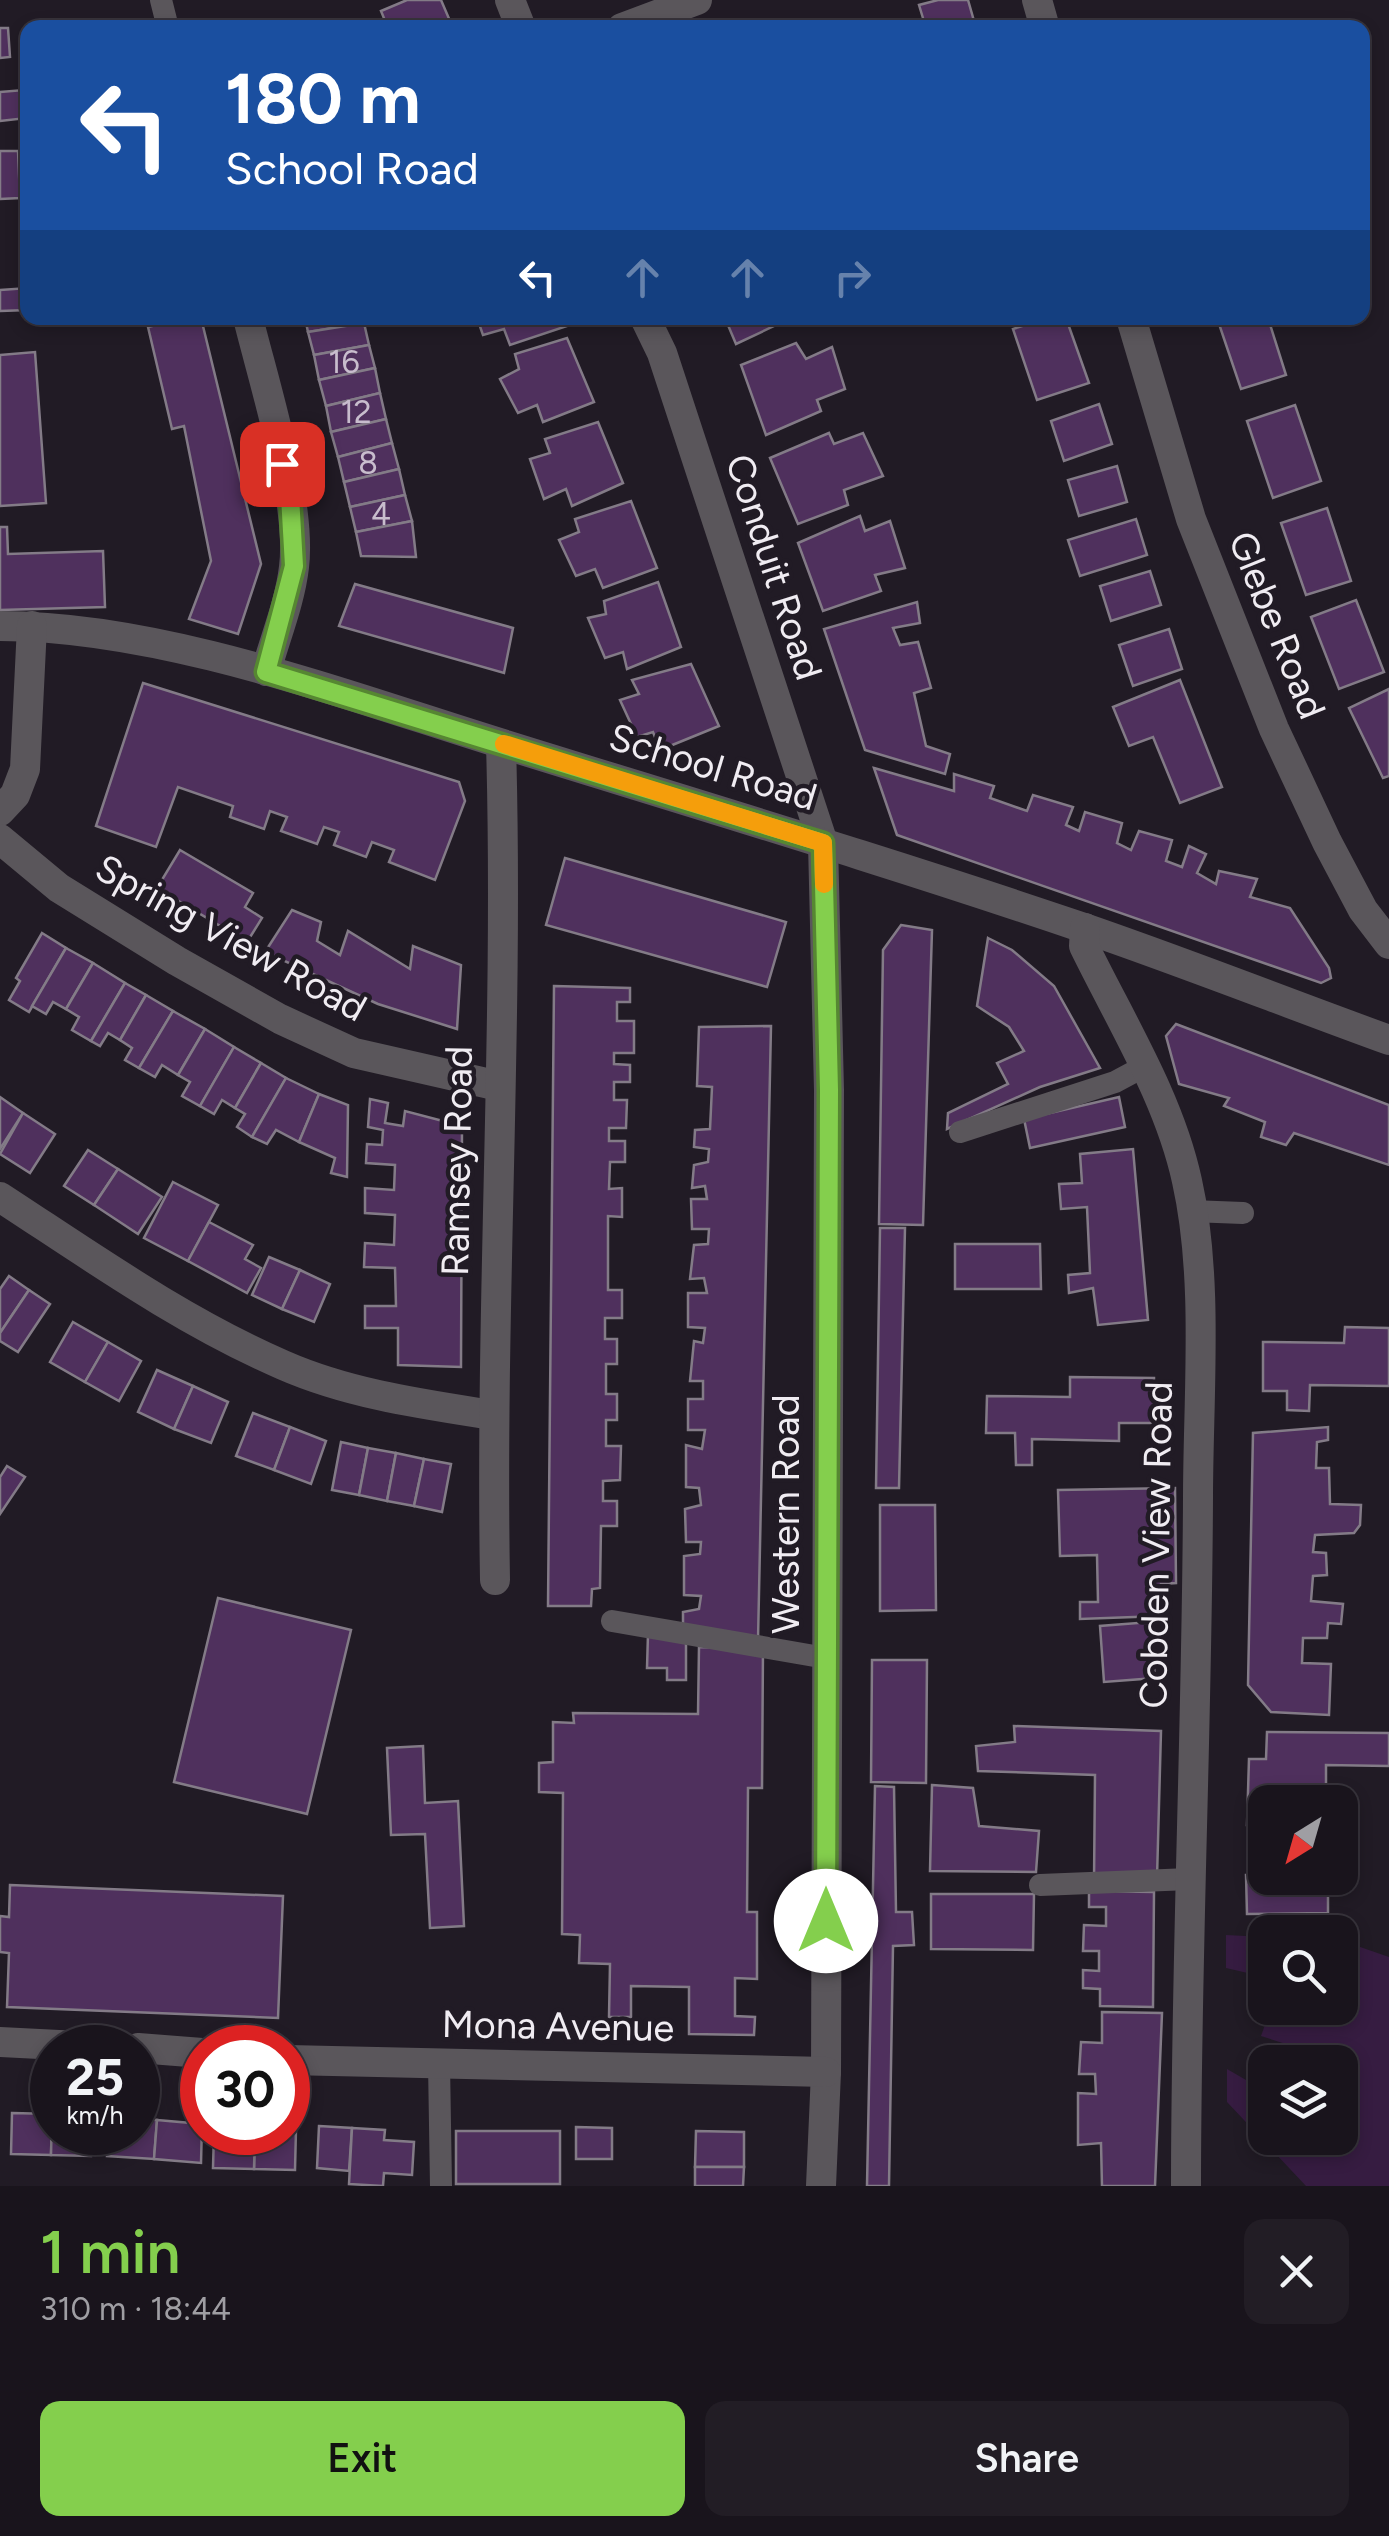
<!DOCTYPE html>
<meta charset="utf-8">
<style>
body{margin:0;font-family:Figtree,sans-serif;background:#221d25;color:#f1f3f6;height:100vh;display:flex;flex-direction:column;font-size:38px;white-space:nowrap}
*{box-sizing:border-box;margin:0}
p{font-size:32px;color:#9f9ea3}
.icon{flex:none;width:55px;height:55px;fill:none;stroke:currentColor;stroke-width:2;stroke-linecap:round;stroke-linejoin:round}
.map{position:relative;height:2186px;overflow:hidden}
.panel{display:flex;flex-direction:column;background:#19141c;flex:1}
.panel>*{flex:none}
.top-card{position:absolute;left:20px;top:20px;width:1350px;height:305px;border-radius:20px;box-shadow:0 5px 15px #0003,0 0 0 2px #37333b;background:#1a4fa0;color:#fff;overflow:hidden}
.needle{width:65px;rotate:217deg}
.controls{position:absolute;left:1248px;top:1785px;display:grid;gap:20px}
.controls a{display:grid;place-items:center;width:110px;height:110px;border-radius:20px;background:#19141c;box-shadow:0 5px 15px #0003,0 0 0 2px #37333b;font-size:50px}
.speed{position:absolute;left:30px;top:2025px;display:flex;gap:20px;font-size:50px;font-weight:700;text-align:center}
.speed>*{display:grid;place-content:center;width:130px;height:130px;border-radius:50%;background:#19141c;box-shadow:0 5px 15px #0003,0 0 0 2px #37333b;line-height:1}
.speed small{font-size:25px;font-weight:400}
.speed .limit{border:15px solid #d22;background:#fff;color:#111}
.pin{position:absolute;display:grid;place-items:center;width:85px;height:85px;color:#fff;margin:-42px;border-radius:20px;box-shadow:0 5px 15px #0006}
.me{position:absolute;width:110px;margin:-55px;rotate:0deg;stroke-linejoin:round;filter:drop-shadow(0 0 8px #0008)}
.turn{display:flex;align-items:center;gap:35px;height:210px;padding:0 40px;font-size:45px}
.turn .icon{width:130px;height:130px;stroke-width:2.5}
.turn b{display:block;font-size:70px;line-height:85px}
.lanes{display:flex;align-items:center;height:95px;padding:0 40px;background:#0003;justify-content:center;gap:50px;direction:ltr}
.lanes .off{opacity:.35}
.round{display:grid;place-items:center;flex:none;width:105px;height:105px;border-radius:20px;background:#221d25}
.head{display:flex;align-items:center;justify-content:space-between;height:170px;padding:0 40px}
h1{font-size:60px;font-weight:600;line-height:75px;color:#84cf4d}
.primary-button{display:flex;gap:20px;margin-top:auto;padding:20px 40px}
.primary-button a{flex:1;height:115px;border-radius:20px;background:#84cf4d;color:#111;font-size:40px;font-weight:600;line-height:115px;text-align:center}
.primary-button a+a{background:#221d25;color:#f1f3f6}
.map>svg:first-child{display:block}
.green{fill:#361c41}
.building{fill:#4f305d;stroke:#837b87;stroke-width:2.5}
.lines{fill:none;stroke-linecap:round;stroke-linejoin:round}
.lane{stroke:#5a565b;stroke-width:22}
.street{stroke:#5a565b;stroke-width:30}
.route-casing{stroke:#568732;stroke-width:25}
.route{stroke:#84cf4d;stroke-width:18}
.slow{stroke:#f59e0b;stroke-width:18}
.labels{text-anchor:middle;stroke-width:9;stroke-linejoin:round;paint-order:stroke}
.number-label{font-size:32px;fill:#c8bdcd}
.street-label{font-size:38px;fill:#f0ecf2;stroke:#211b25}
</style>
<div class="map">
<svg width="1389" height="2186" viewBox="0 0 1389 2186">
<rect width="100%" height="100%" fill="#211b25"/>
<g class="green">
<polygon points="1226,1935 1265,1937 1265,1977 1226,1968"/>
<polygon points="1340,1940 1389,1957 1389,2186 1306,2186 1227,2102 1227,2069 1265,2091 1265,2138 1340,2138 1340,2062 1281,2062 1289,2045 1261,2036 1271,2008 1340,2008"/>
</g>
<g class="building">
<polygon points="407,0 441,0 453,28 388,28 381,11"/>
<polygon points="938,0 968,0 976,28 926,28 919,5"/>
<polygon points="0,28 8,28 10,57 0,58"/>
<polygon points="24,90 27,118 0,121 0,92"/>
<polygon points="0,151 18,151 20,198 0,199"/>
<polygon points="28,288 28,310 0,311 0,290"/>
<polygon points="185,318 201,318 261,564 238,634 189,619 211,561 184,426 172,429 148,327"/>
<polygon points="305,318 363,318 364,323 308,332"/>
<polygon points="477,318 564,318 567,326 510,345 504,329 483,335"/>
<polygon points="725,318 788,318 789,319 736,344"/>
<polygon points="1048,318 1066,318 1089,383 1037,400 1013,329"/>
<polygon points="1217,318 1268,318 1286,375 1241,389"/>
<polygon points="364,323 369,345 314,355 308,332"/>
<polygon points="567,338 594,402 543,422 537,405 518,413 500,379 519,369 515,354"/>
<polygon points="796,343 806,359 832,347 845,389 817,400 821,411 766,435 741,365"/>
<polygon points="369,345 375,368 319,380 314,355"/>
<polygon points="35,352 46,503 0,506 0,355"/>
<polygon points="375,368 380,393 326,406 319,380"/>
<polygon points="380,393 386,419 331,432 326,406"/>
<polygon points="1099,404 1112,444 1064,461 1051,421"/>
<polygon points="1295,405 1321,481 1273,498 1247,421"/>
<polygon points="386,419 392,443 338,457 331,432"/>
<polygon points="598,422 623,483 572,506 566,489 544,499 530,459 550,453 545,439"/>
<polygon points="829,433 834,444 863,433 883,476 844,490 848,505 798,524 770,458"/>
<polygon points="392,443 399,469 344,482 338,457"/>
<polygon points="1117,466 1127,502 1079,516 1068,480"/>
<polygon points="399,469 405,495 350,507 344,482"/>
<polygon points="405,495 412,521 356,532 350,507"/>
<polygon points="631,501 657,568 603,588 595,569 576,576 559,540 579,532 575,519"/>
<polygon points="1327,508 1351,581 1306,595 1281,523"/>
<polygon points="860,516 865,531 890,521 905,568 875,575 881,591 823,611 798,543"/>
<polygon points="1136,519 1147,555 1080,576 1068,540"/>
<polygon points="412,521 416,557 361,556 356,532"/>
<polygon points="0,527 7,527 8,554 103,551 105,607 0,610"/>
<polygon points="1150,571 1161,605 1111,621 1100,586"/>
<polygon points="658,582 681,647 627,669 623,652 605,658 588,618 606,614 604,601"/>
<polygon points="355,584 513,628 504,673 339,626"/>
<polygon points="1356,600 1384,672 1339,689 1311,617"/>
<polygon points="917,602 920,623 893,628 900,645 918,642 931,688 914,693 926,746 950,754 945,774 865,750 824,629"/>
<polygon points="1169,629 1182,669 1133,686 1119,645"/>
<polygon points="691,664 719,726 660,750 653,732 637,737 620,700 639,694 632,680"/>
<polygon points="1180,680 1222,787 1180,803 1153,737 1129,746 1113,707"/>
<polygon points="143,683 459,782 465,801 435,880 389,862 394,850 372,842 366,857 334,845 339,832 324,827 317,844 281,831 287,817 270,811 264,829 230,817 233,806 178,787 156,847 96,826"/>
<polygon points="1389,689 1389,776 1383,778 1349,708"/>
<polygon points="874,768 954,791 954,774 994,786 990,798 1027,811 1033,795 1073,807 1066,825 1079,831 1085,812 1122,823 1117,843 1131,850 1139,831 1172,840 1166,861 1182,867 1189,846 1206,854 1197,873 1216,884 1219,871 1257,879 1250,897 1290,908 1329,968 1331,978 1321,983 897,835"/>
<polygon points="180,850 253,893 245,907 262,918 247,942 157,888"/>
<polygon points="565,858 786,922 767,987 546,925"/>
<polygon points="292,910 321,922 317,941 340,955 348,931 410,969 413,946 461,965 457,1029 378,1004 265,952"/>
<polygon points="901,925 932,930 923,1225 879,1224 883,950"/>
<polygon points="42,933 66,948 29,1012 9,1000 20,981 16,978"/>
<polygon points="988,938 1012,950 1054,986 1100,1068 1040,1087 947,1129 948,1113 1008,1084 997,1063 1024,1051 1009,1027 977,1006"/>
<polygon points="66,948 93,963 66,1009 53,1002 46,1014 32,1006"/>
<polygon points="93,963 125,983 91,1041 72,1030 79,1017 66,1009"/>
<polygon points="125,983 146,995 120,1040 108,1033 100,1046 91,1041"/>
<polygon points="554,986 630,988 630,1002 617,1002 617,1021 634,1021 634,1053 614,1053 614,1064 630,1065 630,1082 614,1082 614,1100 627,1100 626,1128 609,1128 609,1141 625,1141 625,1162 610,1162 609,1189 622,1188 622,1217 608,1216 608,1290 622,1290 622,1318 605,1318 605,1339 617,1339 617,1364 606,1364 606,1394 617,1394 617,1420 606,1420 606,1446 621,1446 620,1480 603,1481 603,1501 617,1501 617,1526 601,1526 600,1588 592,1589 591,1606 548,1606"/>
<polygon points="146,995 173,1011 139,1068 125,1060 132,1048 120,1040"/>
<polygon points="173,1011 205,1029 178,1075 162,1065 155,1077 139,1068"/>
<polygon points="1176,1024 1389,1105 1389,1165 1294,1133 1286,1145 1261,1137 1265,1122 1224,1106 1229,1098 1179,1084 1166,1036"/>
<polygon points="771,1026 758,1640 683,1630 683,1612 699,1609 701,1596 684,1595 684,1556 700,1554 701,1542 686,1542 685,1509 701,1505 699,1488 686,1487 686,1445 702,1449 705,1430 688,1430 688,1399 703,1399 703,1381 690,1381 694,1341 703,1343 705,1328 688,1327 688,1293 707,1293 704,1278 690,1279 694,1245 708,1244 709,1229 692,1229 691,1199 707,1199 705,1186 692,1188 694,1165 708,1162 709,1149 694,1147 695,1130 710,1129 712,1087 697,1086 699,1027"/>
<polygon points="205,1029 234,1047 200,1106 182,1096 190,1082 178,1075"/>
<polygon points="234,1047 261,1063 235,1108 222,1100 214,1114 200,1106"/>
<polygon points="261,1063 286,1078 252,1137 237,1127 245,1114 235,1108"/>
<polygon points="286,1078 319,1094 299,1142 276,1130 267,1144 252,1137"/>
<polygon points="319,1094 348,1105 347,1177 331,1173 335,1158 299,1142"/>
<polygon points="0,1097 23,1113 0,1149"/>
<polygon points="1119,1097 1125,1127 1030,1148 1024,1119"/>
<polygon points="370,1099 388,1103 385,1123 403,1126 405,1111 462,1126 461,1367 398,1365 398,1328 365,1328 365,1306 396,1306 395,1268 364,1267 365,1243 394,1245 395,1215 365,1213 365,1188 394,1190 395,1165 366,1163 367,1144 382,1145 383,1130 368,1127"/>
<polygon points="23,1113 55,1134 30,1173 0,1154"/>
<polygon points="1133,1149 1148,1320 1098,1325 1093,1288 1069,1293 1068,1275 1090,1273 1087,1207 1061,1209 1059,1184 1082,1183 1080,1154"/>
<polygon points="88,1150 118,1169 94,1205 64,1186"/>
<polygon points="118,1169 162,1197 138,1234 94,1205"/>
<polygon points="173,1182 218,1205 188,1261 144,1238"/>
<polygon points="209,1222 253,1245 245,1259 261,1268 247,1293 188,1261"/>
<polygon points="880,1228 905,1228 899,1488 876,1488"/>
<polygon points="955,1244 1040,1244 1041,1289 955,1289"/>
<polygon points="269,1257 300,1270 282,1309 252,1295"/>
<polygon points="300,1270 330,1284 314,1322 282,1309"/>
<polygon points="9,1276 29,1290 0,1333 0,1289"/>
<polygon points="29,1290 50,1304 18,1352 0,1341 0,1333"/>
<polygon points="73,1322 108,1342 85,1382 50,1362"/>
<polygon points="1345,1327 1389,1328 1389,1386 1310,1385 1309,1411 1287,1410 1287,1391 1263,1391 1263,1342 1344,1343"/>
<polygon points="108,1342 141,1361 119,1401 85,1382"/>
<polygon points="157,1370 193,1386 174,1429 138,1412"/>
<polygon points="1070,1377 1154,1378 1154,1423 1119,1423 1119,1441 1032,1439 1032,1465 1016,1465 1015,1433 986,1433 987,1396 1070,1397"/>
<polygon points="193,1386 228,1402 211,1443 174,1429"/>
<polygon points="253,1413 290,1427 274,1470 236,1456"/>
<polygon points="290,1427 326,1441 311,1484 274,1470"/>
<polygon points="1328,1427 1328,1440 1317,1442 1316,1468 1329,1468 1330,1504 1361,1505 1360,1525 1354,1533 1315,1535 1313,1552 1326,1553 1327,1575 1313,1576 1311,1601 1343,1604 1341,1624 1328,1623 1327,1638 1303,1638 1302,1663 1331,1664 1329,1715 1271,1712 1248,1685 1253,1433"/>
<polygon points="341,1442 368,1448 359,1495 332,1490"/>
<polygon points="368,1448 396,1453 387,1501 359,1495"/>
<polygon points="396,1453 424,1459 414,1506 387,1501"/>
<polygon points="424,1459 451,1464 442,1512 414,1506"/>
<polygon points="7,1466 25,1477 0,1514 0,1477"/>
<polygon points="1175,1488 1176,1583 1161,1584 1161,1616 1080,1619 1080,1602 1098,1602 1097,1555 1060,1556 1058,1490"/>
<polygon points="880,1505 935,1505 936,1610 880,1611"/>
<polygon points="218,1598 351,1630 307,1814 174,1782"/>
<polygon points="1150,1622 1155,1678 1104,1682 1100,1626"/>
<polygon points="648,1634 686,1634 686,1680 667,1680 667,1668 647,1668"/>
<polygon points="699,1647 763,1648 762,1788 748,1788 747,1912 757,1912 757,1979 735,1978 735,2016 755,2017 754,2035 689,2034 689,1987 631,1986 631,2017 609,2017 610,1964 579,1963 580,1935 562,1934 563,1793 539,1792 539,1763 553,1762 553,1722 574,1723 573,1713 698,1714"/>
<polygon points="872,1660 927,1660 926,1783 871,1782"/>
<polygon points="1014,1726 1161,1731 1157,1878 1094,1881 1095,1775 978,1771 976,1746 1015,1742"/>
<polygon points="1267,1732 1389,1733 1389,1766 1326,1765 1326,1787 1305,1785 1305,1802 1265,1802 1265,1826 1247,1825 1249,1759 1266,1759"/>
<polygon points="423,1746 425,1803 458,1801 464,1926 430,1928 425,1834 391,1835 387,1748"/>
<polygon points="932,1785 973,1788 979,1826 1039,1831 1036,1872 930,1871"/>
<polygon points="875,1786 894,1787 896,1912 912,1912 914,1945 893,1946 889,2186 867,2186"/>
<polygon points="1246,1875 1314,1878 1314,1893 1328,1893 1328,1913 1247,1914"/>
<polygon points="10,1885 283,1896 278,2018 7,2007 9,1953 0,1952 0,1916 9,1917"/>
<polygon points="1089,1891 1154,1892 1153,2007 1100,2006 1100,1989 1083,1988 1083,1970 1099,1971 1099,1951 1083,1951 1084,1925 1106,1926 1106,1907 1089,1907"/>
<polygon points="931,1894 1034,1894 1033,1950 931,1949"/>
<polygon points="1102,2012 1162,2013 1155,2186 1102,2186 1101,2143 1078,2145 1078,2093 1096,2094 1095,2074 1079,2074 1081,2042 1102,2043"/>
<polygon points="12,2113 52,2114 51,2155 11,2154"/>
<polygon points="52,2114 52,2132 92,2132 91,2156 51,2155"/>
<polygon points="138,2119 157,2120 154,2159 107,2156 109,2132 138,2132"/>
<polygon points="157,2120 202,2124 201,2163 154,2159"/>
<polygon points="319,2126 352,2128 349,2171 317,2168"/>
<polygon points="576,2127 612,2128 612,2159 576,2159"/>
<polygon points="352,2128 385,2130 384,2140 414,2142 412,2175 384,2173 383,2186 349,2184"/>
<polygon points="288,2129 296,2129 295,2170 254,2169 255,2132 288,2132"/>
<rect x="456" y="2131" width="104" height="53"/>
<polygon points="696,2131 744,2132 744,2167 695,2167"/>
<polygon points="214,2132 255,2132 254,2169 213,2168"/>
<polygon points="695,2167 744,2167 743,2186 695,2186"/>
</g>
<g class="lines">
<g class="lane">
<polyline points="161,0 168,28"/>
<polyline points="960,1132 1115,1082 1143,1067"/>
<polyline points="1191,1211 1243,1213"/>
<polyline points="612,1621 826,1658"/>
<polyline points="1040,1885 1190,1879"/>
<polyline points="439,2063 441,2186"/>
</g>
<g class="street">
<polyline points="510,0 521,28"/>
<polyline points="1037,0 1045,28"/>
<polyline points="622,28 697,0"/>
<path d="M248,318C264,383 302,502 294,567C290,602 275,638 266,671"/>
<polyline points="645,318 662,353 823,843 829,1090 826,2072 821,2186"/>
<polyline points="1131,318 1191,519 1274,729 1327,842 1363,910 1389,944"/>
<path d="M0,626C164,626 350,697 506,745C699,805 893,863 1084,928C1186,963 1287,1003 1389,1040"/>
<polyline points="0,811 15,795 25,769 32,626"/>
<polyline points="0,839 59,888 177,961 280,1019 354,1053 499,1086"/>
<path d="M1085,928L1084,946C1121,1022 1169,1098 1187,1181C1209,1279 1198,1397 1198,1498C1197,1727 1186,1957 1186,2186"/>
<path d="M0,1197C92,1257 182,1321 283,1365C349,1394 422,1404 492,1415"/>
<path d="M495,1580C490,1301 509,1022 501,744"/>
<polyline points="0,2042 118,2048"/>
<polyline points="138,2048 202,2053"/>
<polyline points="288,2060 826,2072"/>
</g>
</g>
<g class="lines">
<defs>
<polyline id="route" points="282,464 290,496 294,566 266,672 823,843 829,1090 826,1921"/>
</defs>
<use href="#route" class="route-casing"/>
<use href="#route" class="route"/>
<polyline class="slow" points="504,744 823,843 824,884"/>
</g>
<g class="labels">
<g class="number-label">
<text x="344" y="373">16</text>
<text x="356" y="423">12</text>
<text x="368" y="474">8</text>
<text x="381" y="525">4</text>
</g>
<g class="street-label">
<text transform="translate(774 567) rotate(72)" y="13">Conduit Road</text>
<text transform="translate(1277 625) rotate(68)" y="13">Glebe Road</text>
<text transform="translate(713 767) rotate(17)" y="13">School Road</text>
<text transform="translate(231 938) rotate(29)" y="13">Spring View Road</text>
<text transform="translate(457 1161) rotate(-89)" y="13">Ramsey Road</text>
<text transform="translate(786 1514) rotate(-90)" y="13">Western Road</text>
<text transform="translate(1156 1545) rotate(-89)" y="13">Cobden View Road</text>
<text transform="translate(558 2026) rotate(1)" y="13">Mona Avenue</text>
</g>
</g>
</svg>
<div class="controls">
<a><svg class="needle" viewBox="-14 -14 28 28"><path d="M0-13l5 13h-10z" fill="#e53935"/><path d="M0 13l5-13h-10z" fill="#9f9ea3"/></svg></a>
<a><svg class="icon" aria-label="search" viewBox="0 0 24 24"><circle cx="10" cy="10" r="6"/><path d="M15 15l6 6"/></svg></a>
<a><svg class="icon" aria-label="layers" viewBox="0 0 24 24"><path d="M12 4l9 5-9 5-9-5zM3 14l9 5 9-5"/></svg></a>
</div>
<div class="speed"><div>25<small>km/h</small></div><div class="limit">30</div></div>
<div class="pin" style="left:282px;top:464px;background:#d93025"><svg class="icon" aria-label="arrive" viewBox="0 0 24 24"><path d="M6 21V4h12l-3 4 3 4H6"/></svg></div>
<svg class="me" style="left:826px;top:1921px" viewBox="-20 -20 40 40"><circle r="19" fill="#fff"/><path d="M0-13L10 11 0 6-10 11z" fill="#84cf4d"/></svg>
<div class="top-card">
<div class="turn"><svg class="icon" aria-label="left" viewBox="0 0 24 24"><path d="M17 20v-9H6M10 6l-5 5 5 5"/></svg><div><b>180 m</b>School Road</div></div>
<div class="lanes"><svg class="icon" aria-label="left" viewBox="0 0 24 24"><path d="M17 20v-9H6M10 6l-5 5 5 5"/></svg><svg class="icon off" aria-label="ahead" viewBox="0 0 24 24"><path d="M12 20V5M6 11l6-6 6 6"/></svg><svg class="icon off" aria-label="ahead" viewBox="0 0 24 24"><path d="M12 20V5M6 11l6-6 6 6"/></svg><svg class="icon off" aria-label="right" viewBox="0 0 24 24"><path d="M7 20v-9h11M14 6l5 5-5 5"/></svg></div>
</div>
</div>
<section class="panel">
<div class="head"><div><h1>1 min</h1><p>310 m · 18:44</p></div><a class="round"><svg class="icon" aria-label="close" viewBox="0 0 24 24"><path d="M6 6l12 12M18 6L6 18"/></svg></a></div>
<div class="primary-button"><a>Exit</a><a>Share</a></div>
</section>
